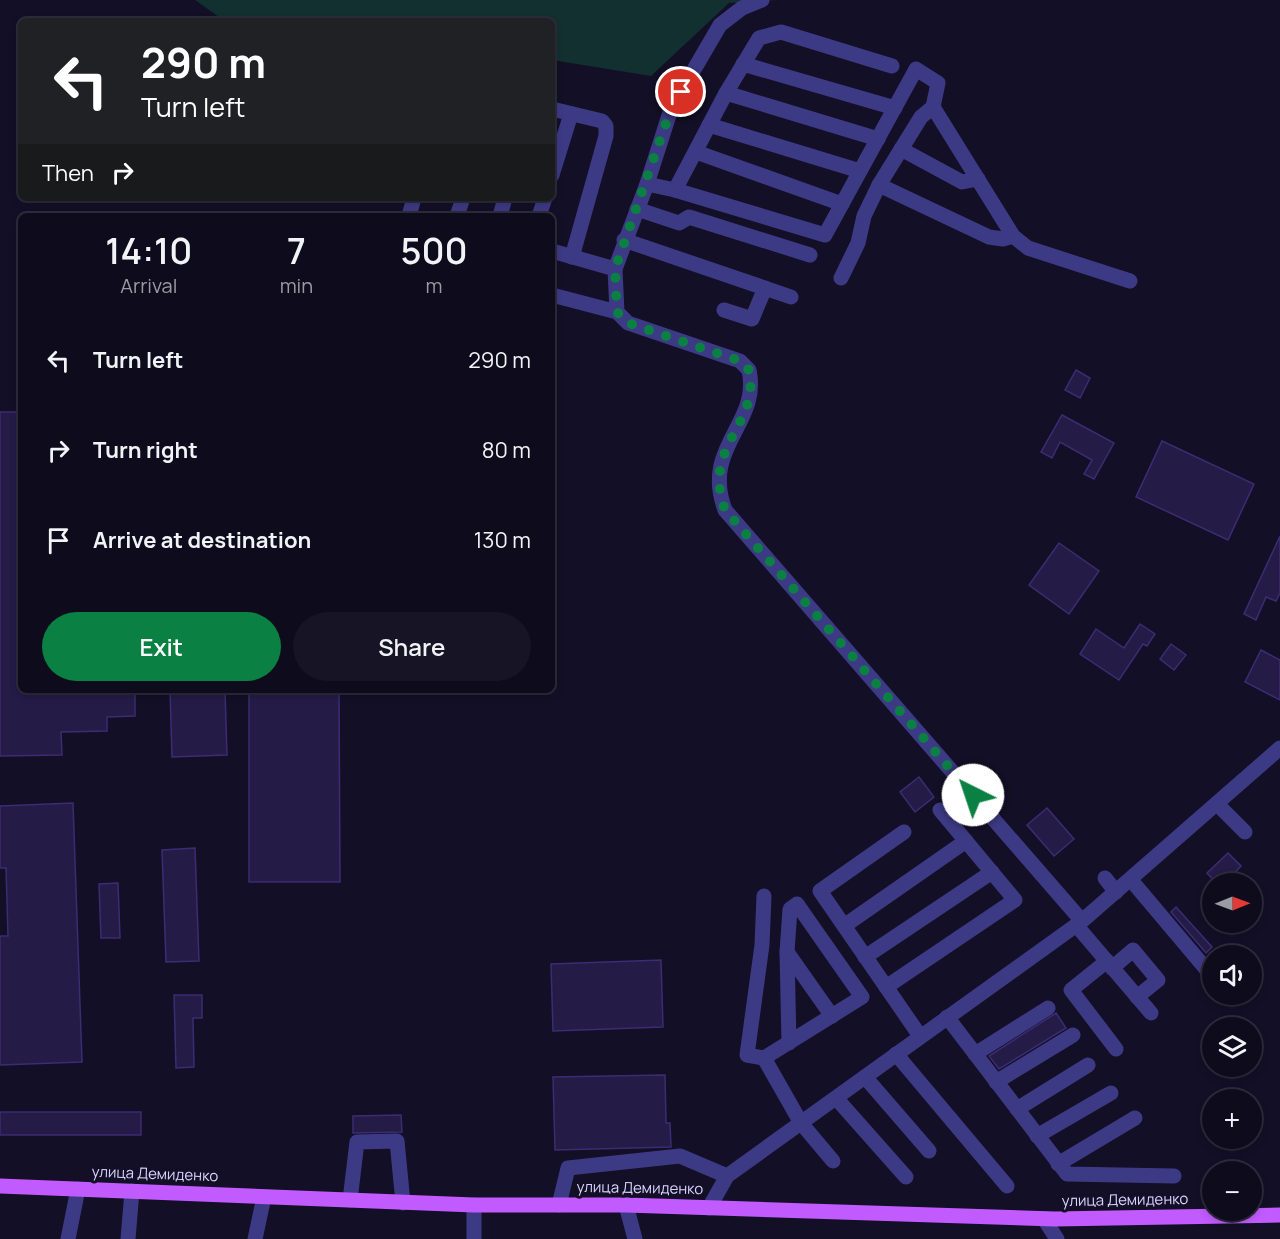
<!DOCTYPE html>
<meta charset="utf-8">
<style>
body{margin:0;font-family:Manrope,sans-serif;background:#171425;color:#f1f3f6;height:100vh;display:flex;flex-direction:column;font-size:22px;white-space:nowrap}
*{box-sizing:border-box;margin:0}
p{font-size:20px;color:#9b9ba3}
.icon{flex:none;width:33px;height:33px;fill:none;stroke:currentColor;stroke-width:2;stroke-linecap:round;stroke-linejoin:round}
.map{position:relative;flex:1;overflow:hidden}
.sheet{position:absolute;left:18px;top:213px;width:537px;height:480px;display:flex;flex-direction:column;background:#0e0b1c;border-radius:9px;box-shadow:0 3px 9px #0003,0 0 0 2px #2e2b3b}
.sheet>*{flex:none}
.guide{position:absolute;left:18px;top:18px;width:537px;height:183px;border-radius:9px;box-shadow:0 3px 9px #0003,0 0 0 2px #2e2b3b;background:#202124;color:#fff;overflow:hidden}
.needle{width:39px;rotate:89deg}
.fabs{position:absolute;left:1202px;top:873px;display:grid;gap:12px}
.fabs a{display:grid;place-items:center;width:60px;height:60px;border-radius:50%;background:#0e0b1c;box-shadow:0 3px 9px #0003,0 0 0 2px #2e2b3b;font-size:30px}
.pin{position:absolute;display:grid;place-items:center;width:51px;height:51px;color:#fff;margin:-26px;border:3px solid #fff;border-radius:50%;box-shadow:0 2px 6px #0007}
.me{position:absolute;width:66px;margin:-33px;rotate:319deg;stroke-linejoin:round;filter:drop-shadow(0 0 4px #0008)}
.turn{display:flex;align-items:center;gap:21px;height:126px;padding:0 24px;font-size:27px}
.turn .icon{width:78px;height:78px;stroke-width:2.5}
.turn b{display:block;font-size:42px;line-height:51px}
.then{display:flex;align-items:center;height:57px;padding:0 24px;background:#0003;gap:12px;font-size:22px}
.eta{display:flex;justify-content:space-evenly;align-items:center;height:102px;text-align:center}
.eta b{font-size:36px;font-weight:600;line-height:42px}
.cta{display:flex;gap:12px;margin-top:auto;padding:12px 24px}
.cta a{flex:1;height:69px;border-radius:36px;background:#0b8043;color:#fff;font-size:24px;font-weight:600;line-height:69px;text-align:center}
.cta a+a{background:#171425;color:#f1f3f6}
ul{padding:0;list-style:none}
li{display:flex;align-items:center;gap:18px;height:90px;padding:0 24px}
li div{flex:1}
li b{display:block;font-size:22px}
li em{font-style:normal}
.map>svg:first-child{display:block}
.green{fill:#12302f}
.building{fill:#241b47;stroke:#3b2d73;stroke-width:1.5}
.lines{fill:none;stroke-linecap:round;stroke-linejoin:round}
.minor{stroke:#3d3a85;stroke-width:15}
.major{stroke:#c25bff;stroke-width:15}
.route{stroke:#0b8043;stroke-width:10;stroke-dasharray:0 18}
.labels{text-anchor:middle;stroke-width:6;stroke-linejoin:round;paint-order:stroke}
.street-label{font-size:15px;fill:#d9d4ff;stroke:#130f26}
</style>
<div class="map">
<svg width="1280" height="1239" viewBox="0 0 1280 1239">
<rect width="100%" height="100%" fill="#130f26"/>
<polygon class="green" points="195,0 778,0 729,3 651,76 552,60 552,21 251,21 219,17"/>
<g class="building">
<polygon points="1076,370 1090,378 1080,398 1065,390"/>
<polygon points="0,412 21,412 21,690 135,690 135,716 107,717 107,731 61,732 62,755 0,756"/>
<polygon points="1062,415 1114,443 1094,479 1084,474 1092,460 1060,442 1052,458 1041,452"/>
<polygon points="1162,441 1254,484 1228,540 1136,497"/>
<polygon points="1280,536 1280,593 1276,601 1266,597 1256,620 1244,614"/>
<polygon points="1059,543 1099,571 1069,614 1029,585"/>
<polygon points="1140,624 1155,634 1147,646 1143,644 1119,680 1080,654 1096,629 1124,648"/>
<polygon points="1171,644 1186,655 1174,670 1160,659"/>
<polygon points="1261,650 1280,660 1280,700 1245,682"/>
<polygon points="170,690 225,690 227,755 172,757"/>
<polygon points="249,690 339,690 340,882 249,882"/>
<polygon points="919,777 934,797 915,812 900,792"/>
<polygon points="73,803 82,1062 0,1065 0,936 8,936 6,868 0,868 0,806"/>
<polygon points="1047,808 1074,839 1054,856 1027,825"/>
<polygon points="195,848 199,961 166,962 162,850"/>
<polygon points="1228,853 1241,866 1224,884 1217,884 1207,873"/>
<polygon points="118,883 120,938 101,938 99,884"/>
<polygon points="1176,907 1212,947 1206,953 1171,912"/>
<polygon points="661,960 663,1027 553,1031 551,964"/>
<polygon points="174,995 202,995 202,1018 193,1018 194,1067 176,1068"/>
<polygon points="1056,1013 1066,1028 999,1069 989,1056"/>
<polygon points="665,1075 666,1123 670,1123 671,1147 555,1150 553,1077"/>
<rect x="0" y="1112" width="141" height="23"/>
<polygon points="401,1115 402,1132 353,1133 353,1116"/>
</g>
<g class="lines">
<g class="minor">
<polyline points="743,64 895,108"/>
<polyline points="726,93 878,139"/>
<polyline points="552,109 602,121 606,126 606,136 572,257"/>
<polyline points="709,125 860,171"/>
<polyline points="901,149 962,182 978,179"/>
<polyline points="696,152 842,204"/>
<polyline points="552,175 571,114"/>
<polyline points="647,184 671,109 720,25 742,8 762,0"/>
<polyline points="879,185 989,237 1003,239 1013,236"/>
<polyline points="675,190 726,93 759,38 781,32 892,66"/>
<polyline points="637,209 679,223 689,217 810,255"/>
<polyline points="409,216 414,198"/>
<polyline points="457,216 463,198"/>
<polyline points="500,216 505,198"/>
<polyline points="539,216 545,198"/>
<polyline points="624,240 791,297"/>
<polyline points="552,251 615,269"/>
<polyline points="841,278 858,243 864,216 879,185 921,117 933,107"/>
<polyline points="552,295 617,312"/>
<polyline points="724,310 752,319 765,288"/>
<polyline points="1217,804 1245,832"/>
<polyline points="904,832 820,891 920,1036"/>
<polyline points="1105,878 1116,892"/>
<polyline points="1131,880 1212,976"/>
<polyline points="764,896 762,945 747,1055 764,1058"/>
<polyline points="1082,921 1280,748"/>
<polyline points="1076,925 1151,1013"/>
<polyline points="844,926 966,841"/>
<polyline points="787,952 832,1016"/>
<polyline points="865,957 992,872"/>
<polyline points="1107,961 1071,990 1116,1049"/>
<polyline points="1112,968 1133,950 1158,980 1137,997"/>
<polyline points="886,987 1015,900 940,810"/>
<polyline points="947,1017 1067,1174 1174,1176"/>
<polyline points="789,1043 787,952 790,909 797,904 862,997 764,1058 801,1123 833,1161"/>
<polyline points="896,1054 1007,1186"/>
<polyline points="975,1054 1048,1008"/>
<polyline points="865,1077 929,1151"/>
<polyline points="996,1082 1073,1035"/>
<polyline points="836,1098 906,1177"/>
<polyline points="1017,1109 1088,1065"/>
<polyline points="1037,1136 1111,1093"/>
<polyline points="1058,1164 1135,1118"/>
<polyline points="350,1200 357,1142 397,1141 403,1203"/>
<polyline points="559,1205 568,1168 680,1156 727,1176"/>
<polyline points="626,1205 635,1239"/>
<path d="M709,1208L727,1176L1082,921L725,510C701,446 761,424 749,370L740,361L628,323L617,312L615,269L647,184L675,190L825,235L916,69L938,83L933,107L1013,236L1028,248L1130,281"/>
<polyline points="1044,1219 1057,1239"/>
<polyline points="68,1239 78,1189"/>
<polyline points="128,1239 132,1191"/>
<polyline points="255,1239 264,1197"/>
<polyline points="474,1239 474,1205"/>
</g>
<polyline class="major" points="0,1186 474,1205 626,1205 1055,1219 1280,1215"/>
</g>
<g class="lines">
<path class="route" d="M681,92L671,109L615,269L617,312L628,323L740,361L749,370C761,424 701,446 725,510L973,795"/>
</g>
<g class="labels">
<g class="street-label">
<text transform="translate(155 1174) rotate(2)" y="5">улица Демиденко</text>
<text transform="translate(640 1188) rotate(1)" y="5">улица Демиденко</text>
<text transform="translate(1125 1200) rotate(-1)" y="5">улица Демиденко</text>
</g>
</g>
</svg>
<div class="fabs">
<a><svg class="needle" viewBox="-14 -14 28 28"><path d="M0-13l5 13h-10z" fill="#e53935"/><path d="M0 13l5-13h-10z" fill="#9b9ba3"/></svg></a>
<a><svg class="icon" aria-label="sound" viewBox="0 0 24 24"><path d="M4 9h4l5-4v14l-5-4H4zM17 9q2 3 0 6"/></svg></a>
<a><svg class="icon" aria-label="layers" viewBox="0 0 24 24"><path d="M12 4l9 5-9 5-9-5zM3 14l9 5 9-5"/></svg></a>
<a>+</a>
<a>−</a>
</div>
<div class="pin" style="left:681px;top:92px;background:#d93025"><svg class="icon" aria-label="arrive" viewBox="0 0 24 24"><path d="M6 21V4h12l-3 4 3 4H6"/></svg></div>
<svg class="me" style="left:973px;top:795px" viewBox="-20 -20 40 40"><circle r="19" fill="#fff"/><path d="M0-13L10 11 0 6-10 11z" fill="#0b8043"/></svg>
<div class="guide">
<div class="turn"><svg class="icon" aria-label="left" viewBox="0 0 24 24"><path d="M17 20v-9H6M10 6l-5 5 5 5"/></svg><div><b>290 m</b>Turn left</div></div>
<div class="then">Then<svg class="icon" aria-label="right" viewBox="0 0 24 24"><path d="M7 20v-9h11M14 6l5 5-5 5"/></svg></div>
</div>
<section class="sheet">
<div class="eta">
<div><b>14:10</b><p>Arrival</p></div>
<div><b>7</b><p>min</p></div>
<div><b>500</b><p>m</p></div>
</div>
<ul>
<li><svg class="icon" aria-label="left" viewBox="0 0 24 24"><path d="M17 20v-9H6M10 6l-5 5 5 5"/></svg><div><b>Turn left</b></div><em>290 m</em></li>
<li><svg class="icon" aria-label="right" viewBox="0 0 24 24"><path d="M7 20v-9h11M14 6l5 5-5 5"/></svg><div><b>Turn right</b></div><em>80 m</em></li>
<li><svg class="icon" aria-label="arrive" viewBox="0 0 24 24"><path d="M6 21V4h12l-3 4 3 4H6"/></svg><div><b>Arrive at destination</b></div><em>130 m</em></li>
</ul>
<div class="cta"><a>Exit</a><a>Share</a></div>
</section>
</div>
